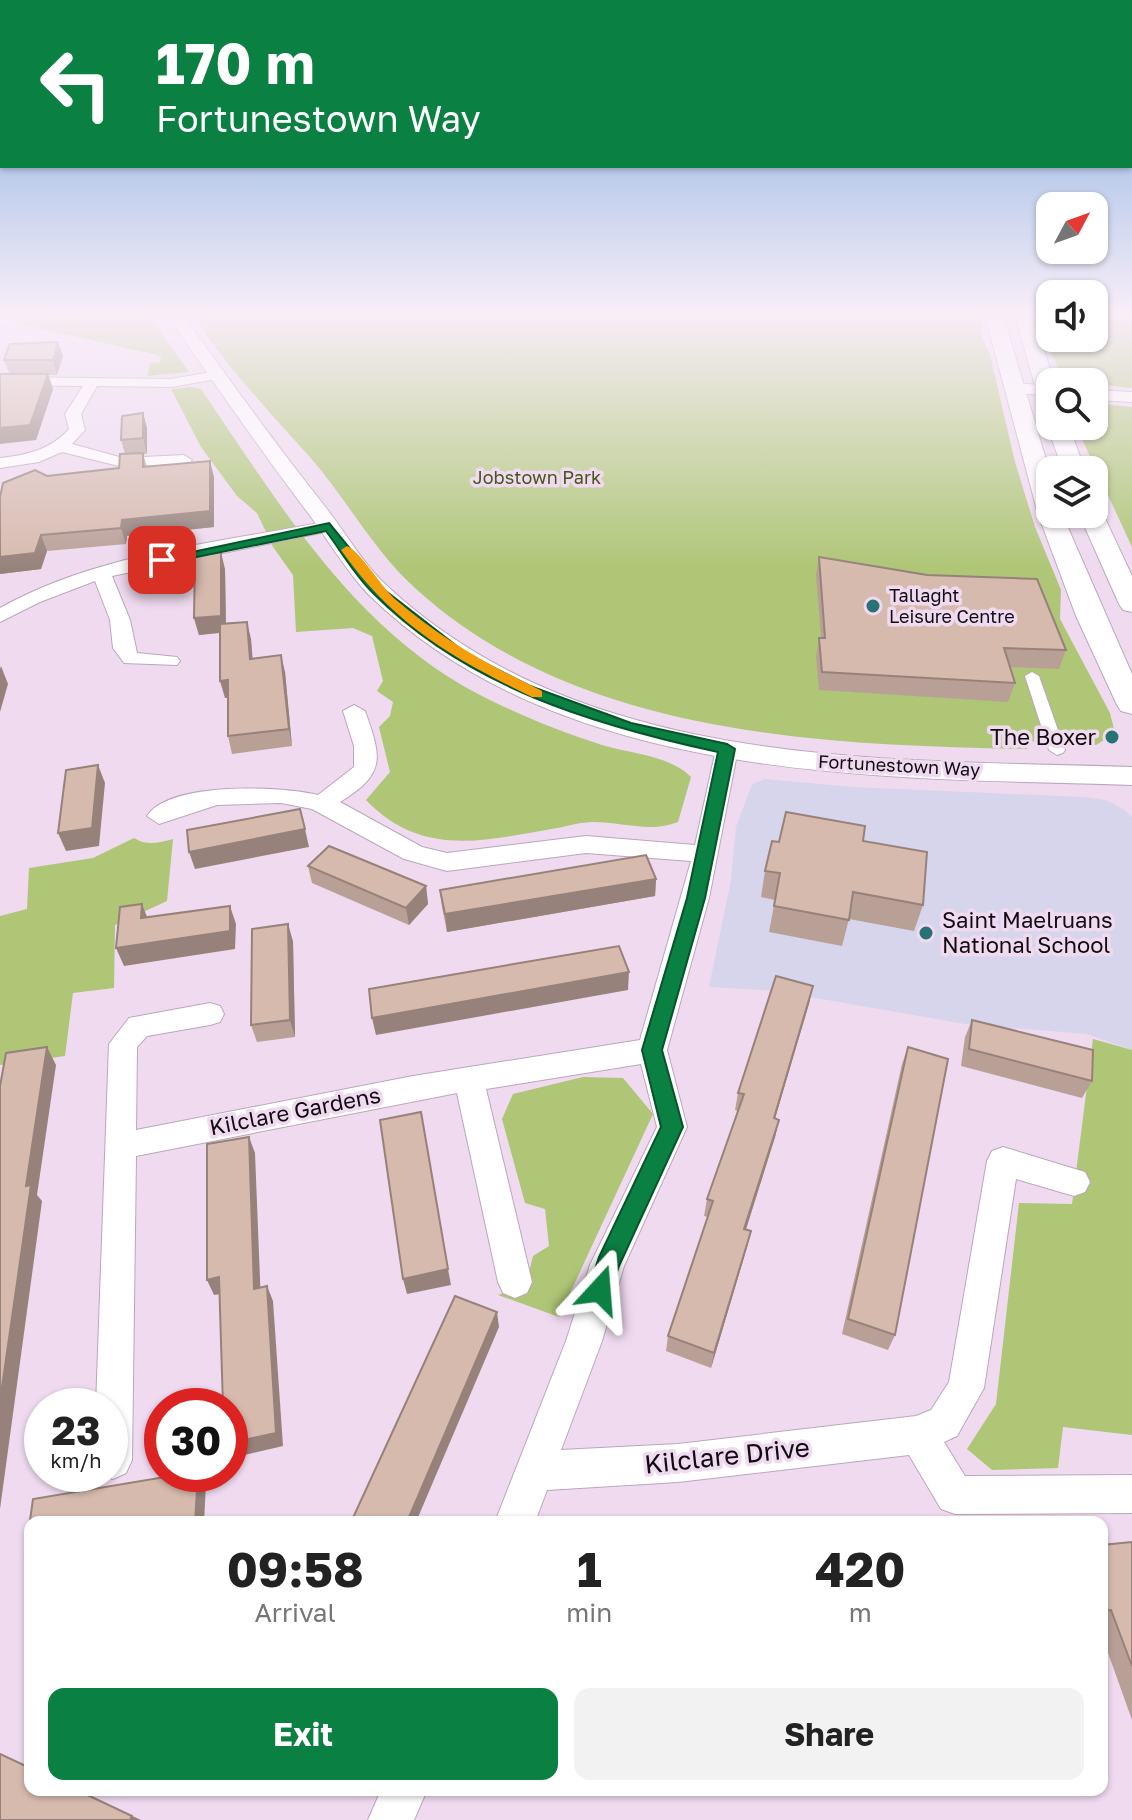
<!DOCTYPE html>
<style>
body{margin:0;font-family:"Golos Text",sans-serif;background:#f2f2f2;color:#222;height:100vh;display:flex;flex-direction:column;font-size:30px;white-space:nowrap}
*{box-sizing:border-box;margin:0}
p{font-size:26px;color:#767676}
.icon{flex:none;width:44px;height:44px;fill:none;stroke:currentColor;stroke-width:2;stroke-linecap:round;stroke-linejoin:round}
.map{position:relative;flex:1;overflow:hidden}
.drawer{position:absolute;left:24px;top:1516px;width:1084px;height:280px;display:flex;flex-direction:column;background:#fff;border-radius:16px;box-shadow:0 2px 6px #0004}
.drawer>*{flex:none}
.banner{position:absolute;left:0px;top:0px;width:1132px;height:168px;box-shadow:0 2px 6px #0004;background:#0b8043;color:#fff;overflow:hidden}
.needle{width:52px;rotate:49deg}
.controls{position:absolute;left:1036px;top:192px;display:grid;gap:16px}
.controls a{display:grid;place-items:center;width:72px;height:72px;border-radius:16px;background:#fff;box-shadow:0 2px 6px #0004;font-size:40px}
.speed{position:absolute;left:24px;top:1388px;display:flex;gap:16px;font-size:40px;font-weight:700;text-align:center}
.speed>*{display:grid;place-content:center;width:104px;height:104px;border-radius:50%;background:#fff;box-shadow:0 2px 6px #0004;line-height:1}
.speed small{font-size:20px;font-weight:400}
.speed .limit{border:12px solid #d22;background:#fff;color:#111}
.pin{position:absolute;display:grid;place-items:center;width:68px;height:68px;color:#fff;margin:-34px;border-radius:16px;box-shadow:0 4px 12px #0006}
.me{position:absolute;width:88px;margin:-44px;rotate:19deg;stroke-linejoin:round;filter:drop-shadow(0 0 6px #0008)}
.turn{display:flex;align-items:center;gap:28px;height:168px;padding:0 24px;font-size:36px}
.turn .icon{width:104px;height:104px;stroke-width:2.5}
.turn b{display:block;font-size:56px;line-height:68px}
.eta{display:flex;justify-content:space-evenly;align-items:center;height:136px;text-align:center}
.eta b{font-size:48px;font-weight:700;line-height:56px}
.button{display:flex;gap:16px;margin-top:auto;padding:16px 24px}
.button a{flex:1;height:92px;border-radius:16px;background:#0b8043;color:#fff;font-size:32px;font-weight:700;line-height:92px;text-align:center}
.button a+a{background:#f2f2f2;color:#222}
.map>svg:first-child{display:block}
.education{fill:#d7d5eb}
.green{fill:#aec676}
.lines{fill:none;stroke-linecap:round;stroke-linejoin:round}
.pedestrian-casing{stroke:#bba7bb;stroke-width:2}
.minor-casing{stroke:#bba7bb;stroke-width:2}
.tertiary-casing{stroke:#bba7bb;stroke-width:2}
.secondary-casing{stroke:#bba7bb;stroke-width:2}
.pedestrian{fill:#fff;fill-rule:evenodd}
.minor{fill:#fff;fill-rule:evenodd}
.tertiary{fill:#fff;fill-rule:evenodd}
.secondary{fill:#fff;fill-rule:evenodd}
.wall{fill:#b8a096}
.shaded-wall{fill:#96827a}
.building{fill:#d6baae;stroke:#96827a;stroke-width:2}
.route{fill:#0b8043;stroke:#07532c;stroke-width:2}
.slow{fill:#f59e0b}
.poi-dot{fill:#277274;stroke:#efdaef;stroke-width:3}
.labels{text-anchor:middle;stroke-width:7;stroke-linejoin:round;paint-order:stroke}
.far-park-label{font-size:18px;fill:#47561d;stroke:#efdaef}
.far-poi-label{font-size:18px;fill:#120b12;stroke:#efdaef;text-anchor:start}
.far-street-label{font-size:18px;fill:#120b12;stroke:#efdaef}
.poi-label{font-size:22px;fill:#120b12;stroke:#efdaef;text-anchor:end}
.street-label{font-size:22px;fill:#120b12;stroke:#efdaef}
.near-street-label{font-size:26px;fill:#120b12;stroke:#efdaef}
</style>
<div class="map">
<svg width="1132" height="1820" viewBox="0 0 1132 1820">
<rect width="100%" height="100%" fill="#efdaef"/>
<polygon class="education" points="765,779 853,787 1083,797 1106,800 1123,809 1132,817 1132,1050 1087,1034 965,1024 776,991 709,987 731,880 736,827 752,784"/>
<g class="green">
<polygon points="57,315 149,315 189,372 148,376 150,363 160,362 161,356 16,323"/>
<path d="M197,315H982V338L990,355L1015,462L1035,527L1061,590L1060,619L1110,713L1115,733L1096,745L1026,741L1027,749C821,745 577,736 415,588C373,550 346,498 309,456C287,431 202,341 197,315Z"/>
<polygon points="1035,315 1050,315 1050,338 1094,338 1094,315 1132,315 1132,388 1081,382 1060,373"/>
<path d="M191,387L201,389C279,503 351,627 478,694C517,714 560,732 602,745C631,754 669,755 691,777L678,822C651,833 622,822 593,822C581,822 568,826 557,828C486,840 423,859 366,800L390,772L379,727L390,716L393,702L377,691L383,681L372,636L353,628L296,632L293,575L273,547L257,513L237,496L201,447L171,389Z"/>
<polygon points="1094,403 1132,407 1132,547 1076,426 1094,426"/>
<path d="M134,838C146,846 159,843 173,839L167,901L115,925L114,988L73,993L65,1056L0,1065V916L27,909L29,868L93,858Z"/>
<polygon points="1093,1039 1132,1050 1132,1435 1063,1427 1058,1468 992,1470 967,1449 996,1404 1019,1203 1072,1204"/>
<polygon points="583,1077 623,1078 653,1114 559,1317 498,1295 526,1285 533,1256 549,1246 545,1209 525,1203 502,1119 513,1094"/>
</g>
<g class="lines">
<defs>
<polygon id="pedestrian" points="1032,672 1039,676 1065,750 1063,753 1057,755 1049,750 1025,676"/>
<g id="minor">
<polygon points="15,315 17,321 0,326 0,318"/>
<path d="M217,371L224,375L222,378L171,387L97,386L81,414L85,430L72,444L123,458L184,455L192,460L190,463L123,467L62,452L39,462L0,468V458C27,455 50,450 69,429L65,414L83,386L0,385V377L171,379Z"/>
<path d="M329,521L338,526L335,530L112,576L130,620L137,653L177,657L180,661L177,665L124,663L113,648L110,620L95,581L40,602L0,622V608C100,552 219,543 329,521Z"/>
<path d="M354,705L365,711C382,758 386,774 340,802L422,847L447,853L586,836L695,845L716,749L727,742L738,749L709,898L667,1050L687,1127L624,1266L602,1341L561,1450L678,1444L916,1416L931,1410L949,1382L987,1161L992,1151L1003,1147L1085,1172L1090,1182L1085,1192L1074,1196L1016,1179L984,1388L957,1436L944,1442L965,1476L1132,1475V1513L955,1514L941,1509L909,1455L678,1482L547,1490L535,1522H495L566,1341L590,1265L657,1127L641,1064L486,1089L532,1282L527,1293L515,1298L503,1293L498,1282L457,1093L136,1156L132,1460L126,1473L113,1479L101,1474H110V1406H96L109,1044L129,1018L210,1003L220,1006L224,1014L220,1022L210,1025L147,1036L137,1047L136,1130L413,1076L640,1040L691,861L586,853L447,871L404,859L312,809L281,803L217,805L159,824L147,816C169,781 282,786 318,795L354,767V746L343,711Z"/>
<polygon points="381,1790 427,1790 414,1820 368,1820"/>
</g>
<g id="tertiary">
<path d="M167,315H183C230,381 277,446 327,509C346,534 363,563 386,585C584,770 879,759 1132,767V785C879,777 564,785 369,595C347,572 330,543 311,517C261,451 214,383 167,315Z"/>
<polygon points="1016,383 1050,386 1050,396 1010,392 1007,388"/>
<polygon points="1094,390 1132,392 1132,402 1094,400"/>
</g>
<g id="secondary">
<polygon points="985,315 1003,315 1050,473 1050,514 1062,514 1132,674 1132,714 1121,711 1117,705 1076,616 1038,514"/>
<polygon points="1015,315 1033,315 1054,382 1050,382 1050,410 1040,404"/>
<polygon points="1050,422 1050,426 1069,426 1085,470 1063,470 1047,426"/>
<polygon points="1094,508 1103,514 1132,576 1132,612 1123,610 1119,604 1079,514 1094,514"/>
</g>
</defs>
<use href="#pedestrian" class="pedestrian-casing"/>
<use href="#minor" class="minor-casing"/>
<use href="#tertiary" class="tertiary-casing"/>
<use href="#secondary" class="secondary-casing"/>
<use href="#pedestrian" class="pedestrian"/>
<use href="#minor" class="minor"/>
<use href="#tertiary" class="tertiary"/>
<use href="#secondary" class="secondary"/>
</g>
<g class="wall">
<polygon points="63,356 57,375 48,375 53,389 36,440 4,360"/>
<polygon points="143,413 147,428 147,454 143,454 147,467 214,477 214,527 127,536 126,544 47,551 41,569 0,574 0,497 119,468 125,454 121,440"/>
<polygon points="819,557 1066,650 1059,669 1010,667 1015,683 1008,702 819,690 816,657 819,638 821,638 816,575"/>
<polygon points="225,569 226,623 251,639 252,658 285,672 292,746 232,754 228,736 228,698 225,698 220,633 199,635 194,618"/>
<polygon points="863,841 923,905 914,931 849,919 842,946 769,932 775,900 761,897 765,871 779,842"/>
<polygon points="308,866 426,886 428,904 409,925 312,883"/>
<polygon points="656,879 655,896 447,932 442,907 440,890"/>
<polygon points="288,924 293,942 295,1037 257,1042 251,1025"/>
<polygon points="813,986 775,1119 779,1120 775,1137 746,1229 751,1231 747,1247 711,1368 666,1351 668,1336 708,1217 704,1216 707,1199 738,1111 735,1110 738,1093"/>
<polygon points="972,1020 1092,1081 1082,1098 961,1066 965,1037"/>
<polygon points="908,1047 895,1335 888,1350 842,1334 902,1064"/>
<polygon points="1132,1542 1132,1720 1102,1636 1102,1545"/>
</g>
<g class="shaded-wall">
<polygon points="58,342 63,356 57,375 53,360"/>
<polygon points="48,374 53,389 36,440 0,444 0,428"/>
<polygon points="143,413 147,428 147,454 143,438"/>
<polygon points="210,461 214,477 214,527 127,536 126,544 121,528 122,520"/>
<polygon points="41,535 47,551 41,569 0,574 0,557"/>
<polygon points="221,552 225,569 226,632 199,635 194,618"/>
<polygon points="247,622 251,639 254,676 250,659"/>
<polygon points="281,655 285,672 292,746 289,729"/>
<polygon points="1,666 8,684 0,712 0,669"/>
<polygon points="228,680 232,697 225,698 220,681"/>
<polygon points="98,765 105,783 99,846 66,851 58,833"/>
<polygon points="305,829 309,847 195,869 189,852"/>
<polygon points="656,879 655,896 447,932 445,914"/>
<polygon points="426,886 428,904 409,925 406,908"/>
<polygon points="142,904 149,922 141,918"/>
<polygon points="230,906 236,924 235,949 124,966 116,948"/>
<polygon points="288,924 293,942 295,1037 290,1020"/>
<polygon points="629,972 628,990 376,1035 372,1018"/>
<polygon points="813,986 809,1004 770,1135 774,1118"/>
<polygon points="47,1047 56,1065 37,1195 42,1201 0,1509 0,1401 26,1186"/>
<polygon points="779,1120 775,1137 741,1245 744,1229"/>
<polygon points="249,1137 255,1153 261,1304 254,1289"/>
<polygon points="751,1231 747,1247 711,1368 714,1353"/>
<polygon points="448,1269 451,1285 407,1294 403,1279"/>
<polygon points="219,1277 227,1293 214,1295 207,1280"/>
<polygon points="267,1286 273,1301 283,1446 232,1458 230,1454 230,1443"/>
<polygon points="497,1312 499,1327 416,1522 407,1522"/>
<polygon points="198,1474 199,1474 206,1484 204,1522 195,1522"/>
<polygon points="77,1790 141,1820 130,1820"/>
</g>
<g class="building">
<polygon points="58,342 53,360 4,360 10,344"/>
<polygon points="0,374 48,374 30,425 0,428"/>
<polygon points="143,413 143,438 121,440 122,416"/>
<polygon points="143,453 143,467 210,461 210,511 122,520 121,528 41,535 35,553 0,557 0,497 3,483 35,470 47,476 119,468 120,454"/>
<polygon points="221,552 221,616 194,618 195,556"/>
<polygon points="819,557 927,575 1037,579 1066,650 1004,648 1015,683 822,672 819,638 825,638"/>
<polygon points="247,622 250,659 281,655 289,729 228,736 228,680 220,681 220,624"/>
<polygon points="98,765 92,828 58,833 66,770"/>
<polygon points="300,809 305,829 189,852 187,830"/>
<polygon points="786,812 865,826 863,841 927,852 923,905 853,892 849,920 774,906 780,873 765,871 772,841 779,842"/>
<polygon points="329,846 426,886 406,908 308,866"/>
<polygon points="646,855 656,879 445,914 440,890"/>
<polygon points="142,904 141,918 230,906 230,931 116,948 120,907"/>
<polygon points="288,924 290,1020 251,1025 252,929"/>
<polygon points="619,946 629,972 372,1018 369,989"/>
<polygon points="776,976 813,986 774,1118 779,1120 744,1229 751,1231 714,1353 668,1336 713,1201 707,1199 744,1094 738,1093"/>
<polygon points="972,1020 1093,1050 1092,1081 969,1049"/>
<polygon points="47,1047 26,1186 31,1185 0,1401 0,1086 6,1053"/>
<polygon points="908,1047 948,1059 895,1335 848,1319"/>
<polygon points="421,1112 448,1269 403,1279 380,1120"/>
<polygon points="249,1137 254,1289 267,1286 276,1433 230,1443 230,1406 223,1406 219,1277 207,1280 207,1144"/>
<polygon points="455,1296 497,1312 407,1522 351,1522"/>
<polygon points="183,1474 198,1474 195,1522 30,1522 30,1555 25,1556 33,1499"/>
<polygon points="1132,1542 1132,1666 1111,1610 1102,1611 1102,1545"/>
<polygon points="0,1754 30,1768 30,1790 77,1790 132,1816 130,1820 0,1820"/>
</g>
<linearGradient id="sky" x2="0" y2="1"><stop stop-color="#72a3dd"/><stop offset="0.55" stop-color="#f8eef8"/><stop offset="1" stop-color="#f8eef8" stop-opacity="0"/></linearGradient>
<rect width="1132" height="570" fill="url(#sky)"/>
<path class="route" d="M329,523L382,588L467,654L530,686L631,723L727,744L735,749L705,898L662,1050L683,1127L619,1266L608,1298L600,1302L591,1298L588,1290L599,1257L661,1127L642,1050L687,898L718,752C594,725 467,687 374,594C355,576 341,551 326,531L162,564L155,560Z"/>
<path class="slow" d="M347,546C362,553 381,587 396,600C443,640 487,664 542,691V697H532C451,657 394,625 341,550Z"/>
<g class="poi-dot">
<circle cx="873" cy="606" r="8"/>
<circle cx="1112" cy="737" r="8"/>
<circle cx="926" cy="933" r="8"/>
</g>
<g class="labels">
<g class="far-park-label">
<text x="537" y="484">Jobstown Park</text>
</g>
<g class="far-poi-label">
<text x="889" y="602">Tallaght<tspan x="889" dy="21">Leisure Centre</tspan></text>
</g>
<g class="far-street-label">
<text transform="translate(899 766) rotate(3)" y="6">Fortunestown Way</text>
</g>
<g class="poi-label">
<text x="1096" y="745">The Boxer</text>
<text x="942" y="928" text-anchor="start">Saint Maelruans<tspan x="942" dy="25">National School</tspan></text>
</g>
<g class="street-label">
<text transform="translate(295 1111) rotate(-11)" y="8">Kilclare Gardens</text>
</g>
<g class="near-street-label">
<text transform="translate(727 1456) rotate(-6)" y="9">Kilclare Drive</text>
</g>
</g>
</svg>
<div class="controls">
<a><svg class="needle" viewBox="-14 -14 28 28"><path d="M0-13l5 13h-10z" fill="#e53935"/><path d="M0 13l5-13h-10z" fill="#767676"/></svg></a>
<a><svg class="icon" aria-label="sound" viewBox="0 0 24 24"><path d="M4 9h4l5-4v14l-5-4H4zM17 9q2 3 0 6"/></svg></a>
<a><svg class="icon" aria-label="search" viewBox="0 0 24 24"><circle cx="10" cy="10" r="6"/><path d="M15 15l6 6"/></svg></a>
<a><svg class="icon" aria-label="layers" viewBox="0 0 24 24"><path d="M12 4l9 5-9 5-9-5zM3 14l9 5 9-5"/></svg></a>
</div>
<div class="speed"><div>23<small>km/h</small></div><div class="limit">30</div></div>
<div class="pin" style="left:162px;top:560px;background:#d93025"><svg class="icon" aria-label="arrive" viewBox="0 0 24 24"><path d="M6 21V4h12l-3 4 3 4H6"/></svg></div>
<svg class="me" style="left:600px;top:1290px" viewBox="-20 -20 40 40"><path d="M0-17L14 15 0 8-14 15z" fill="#0b8043" stroke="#fff" stroke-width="4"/></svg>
<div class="banner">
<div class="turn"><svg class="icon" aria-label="left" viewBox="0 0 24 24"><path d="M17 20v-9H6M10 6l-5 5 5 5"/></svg><div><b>170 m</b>Fortunestown Way</div></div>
</div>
<section class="drawer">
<div class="eta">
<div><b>09:58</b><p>Arrival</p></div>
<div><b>1</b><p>min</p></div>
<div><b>420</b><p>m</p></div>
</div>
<div class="button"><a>Exit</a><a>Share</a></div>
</section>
</div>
